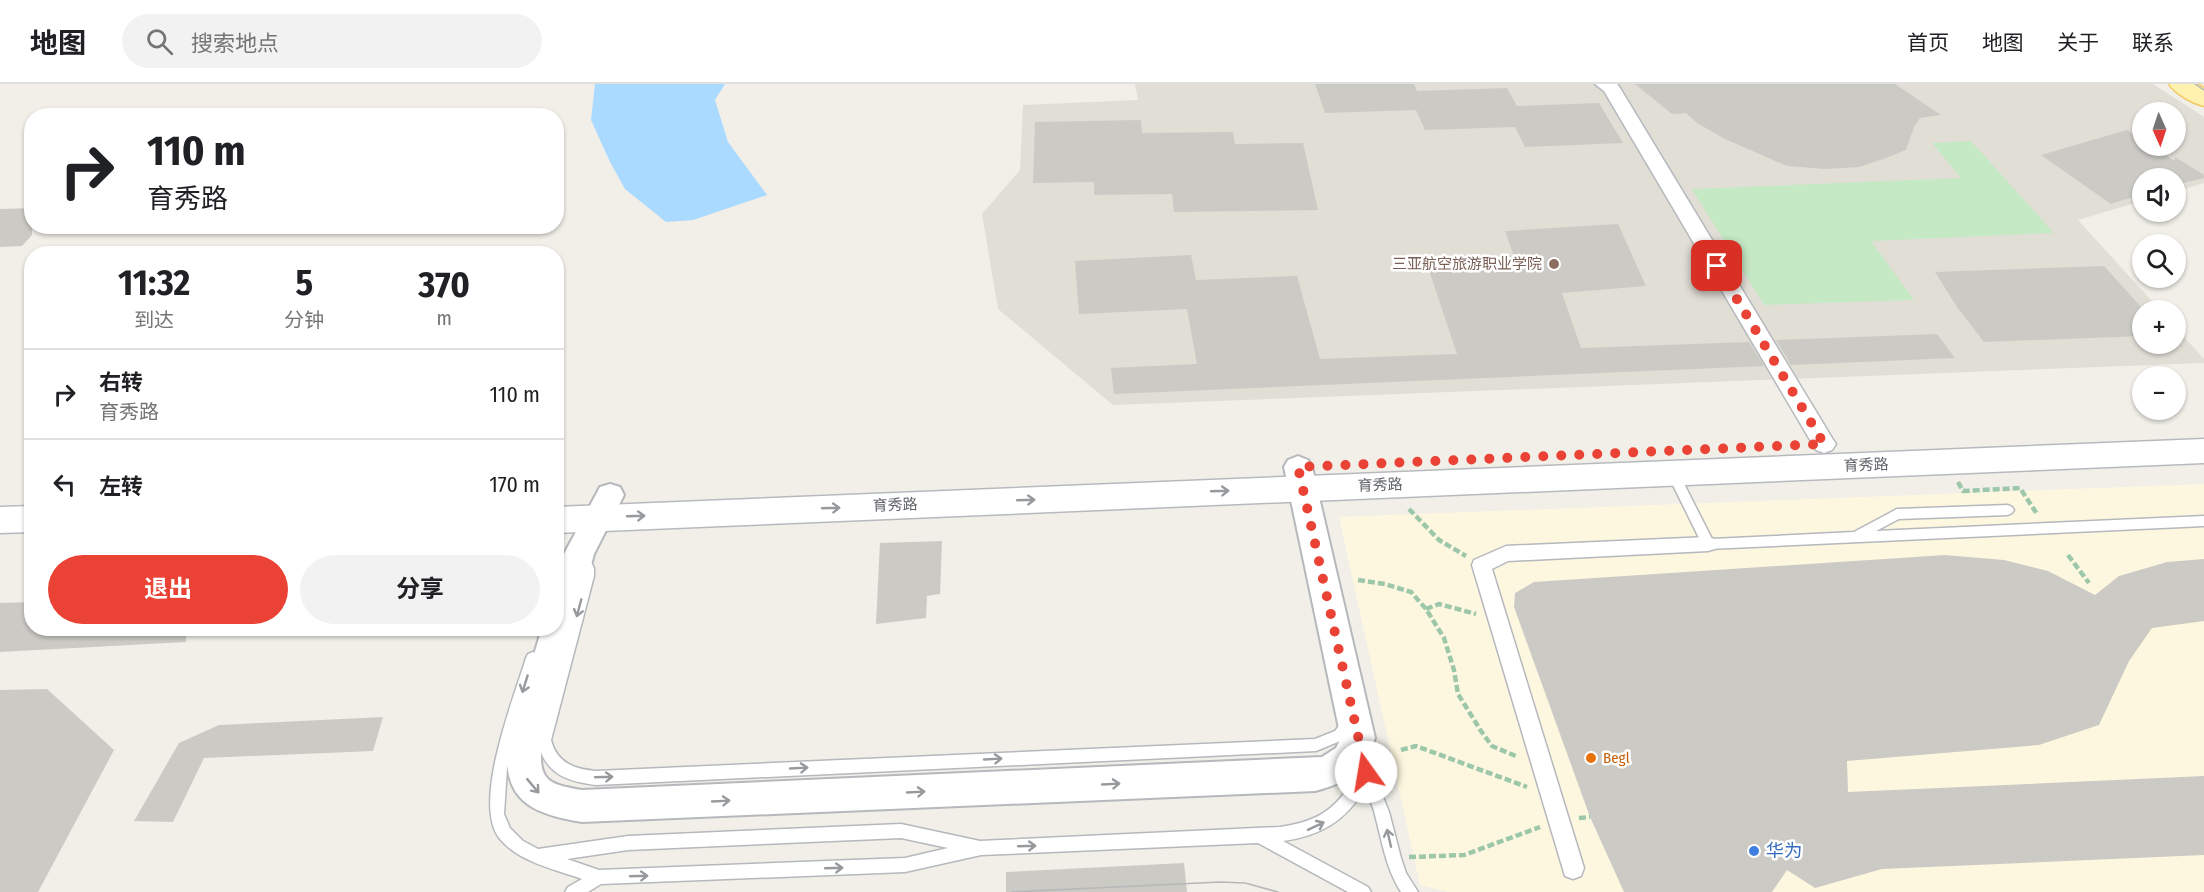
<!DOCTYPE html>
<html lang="zh">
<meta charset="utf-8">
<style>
body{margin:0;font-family:"Fira Sans Condensed","Noto Sans SC",sans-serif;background:#f2f2f2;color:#202124;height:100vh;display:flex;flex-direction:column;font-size:22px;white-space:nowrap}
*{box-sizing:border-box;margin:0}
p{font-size:20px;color:#757577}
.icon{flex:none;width:33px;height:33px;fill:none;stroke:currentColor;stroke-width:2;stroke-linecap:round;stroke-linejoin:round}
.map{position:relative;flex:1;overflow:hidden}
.sheet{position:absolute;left:24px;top:162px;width:540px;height:390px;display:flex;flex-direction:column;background:#fff;border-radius:24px;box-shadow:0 2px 4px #0004}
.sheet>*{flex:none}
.hud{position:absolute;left:24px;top:24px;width:540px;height:126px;border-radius:24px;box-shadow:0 2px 4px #0004;background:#fff;color:#202124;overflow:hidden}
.needle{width:39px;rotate:177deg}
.tools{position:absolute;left:2132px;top:18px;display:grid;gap:12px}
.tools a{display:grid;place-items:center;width:54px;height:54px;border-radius:50%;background:#fff;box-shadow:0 2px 4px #0004;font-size:30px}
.pin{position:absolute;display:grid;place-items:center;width:51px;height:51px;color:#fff;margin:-26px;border-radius:12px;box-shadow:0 3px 9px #0006}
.me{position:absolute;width:66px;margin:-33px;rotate:347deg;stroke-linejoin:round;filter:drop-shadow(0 0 4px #0008)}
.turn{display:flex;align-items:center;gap:21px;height:126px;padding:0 24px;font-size:27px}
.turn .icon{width:78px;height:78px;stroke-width:2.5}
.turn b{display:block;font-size:42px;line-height:51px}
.eta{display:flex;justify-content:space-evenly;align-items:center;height:102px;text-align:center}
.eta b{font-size:36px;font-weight:700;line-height:42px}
.action{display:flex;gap:12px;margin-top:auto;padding:12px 24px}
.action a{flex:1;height:69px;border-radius:36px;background:#ea4335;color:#fff;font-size:24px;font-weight:700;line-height:69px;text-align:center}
.action a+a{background:#f2f2f2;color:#202124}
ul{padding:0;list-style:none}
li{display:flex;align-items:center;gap:18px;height:90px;padding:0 24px;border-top:2px solid #e0e0e0}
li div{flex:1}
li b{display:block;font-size:22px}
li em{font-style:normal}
header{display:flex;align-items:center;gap:36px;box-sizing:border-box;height:84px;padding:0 30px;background:#fff;border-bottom:2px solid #e0e0e0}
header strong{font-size:28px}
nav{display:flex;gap:33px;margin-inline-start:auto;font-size:21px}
.search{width:420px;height:54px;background:#f2f2f2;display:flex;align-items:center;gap:15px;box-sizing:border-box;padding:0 21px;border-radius:33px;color:#757577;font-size:22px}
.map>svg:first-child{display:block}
.commercial{fill:#fef7e0}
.education{fill:#e1ded6;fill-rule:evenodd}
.green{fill:#c5e8c5}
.water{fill:#aadaff}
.building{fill:#cccac5}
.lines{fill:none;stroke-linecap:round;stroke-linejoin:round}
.service-casing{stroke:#b5b8bc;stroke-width:3}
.pedestrian-casing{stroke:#b5b8bc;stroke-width:3}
.minor-casing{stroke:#b5b8bc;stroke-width:3}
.tertiary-casing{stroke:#b5b8bc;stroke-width:4}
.secondary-casing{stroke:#b6babf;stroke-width:3}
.primary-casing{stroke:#f2c960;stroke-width:3}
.path{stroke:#9cc7a9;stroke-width:4.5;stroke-dasharray:7 3;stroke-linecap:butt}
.service{fill:#fff;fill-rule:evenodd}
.pedestrian{fill:#fff;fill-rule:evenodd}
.minor{fill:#fff;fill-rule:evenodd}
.tertiary{fill:#fff;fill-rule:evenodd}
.secondary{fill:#fff;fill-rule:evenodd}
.primary{fill:#fff2af;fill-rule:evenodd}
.tram{stroke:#b6b7b8;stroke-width:1.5}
.oneway{stroke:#979a9d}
.route{stroke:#ea4335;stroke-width:10;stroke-dasharray:0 18}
.education-dot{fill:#8d6e63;stroke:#fff;stroke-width:2}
.food-dot{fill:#e8710a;stroke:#fff;stroke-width:2}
.shop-dot{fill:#3f7fe0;stroke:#fff;stroke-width:2}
.labels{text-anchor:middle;stroke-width:5;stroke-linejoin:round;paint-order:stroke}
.education-label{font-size:15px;fill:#785e54;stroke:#fff;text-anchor:end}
.street-label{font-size:15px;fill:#5f6368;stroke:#fff}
.food-label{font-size:15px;fill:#c56008;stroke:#fff;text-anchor:start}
.near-shop-label{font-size:18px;fill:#366cbe;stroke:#fff;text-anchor:start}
</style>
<header>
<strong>地图</strong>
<div class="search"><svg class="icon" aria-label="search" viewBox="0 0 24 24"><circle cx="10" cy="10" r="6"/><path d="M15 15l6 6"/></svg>搜索地点</div>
<nav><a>首页</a><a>地图</a><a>关于</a><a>联系</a></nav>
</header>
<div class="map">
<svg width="2204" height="808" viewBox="0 0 2204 808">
<rect width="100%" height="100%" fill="#f1efe8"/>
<polygon class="commercial" points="2204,400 2204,808 1448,808 1420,801 1339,433"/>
<path class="education" d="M1135,0H2153L2204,33V99L2175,108V94H2142V117L2078,136L2160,226H2142V260H2175V243L2204,275V279L1113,321L998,225L982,130L1020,86L1023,21L1138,16ZM2142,28H2175V62H2142Z"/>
<polygon class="green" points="1971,57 2054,149 1871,157 1914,216 1764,221 1692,105 1961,94 1932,59"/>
<polygon class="water" points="595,0 725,0 715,16 728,58 767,111 693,136 666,138 625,105 610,78 591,36"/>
<g class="building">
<polygon points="1315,0 1414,0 1417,7 1507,4 1517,22 1599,19 1623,59 1525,63 1515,43 1425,46 1416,26 1325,29"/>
<polygon points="1635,0 1895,0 1941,31 1920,34 1914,43 1906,66 1886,74 1859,83 1825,85 1787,82 1725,55 1697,39 1686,29 1672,30"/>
<polygon points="1141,36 1142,49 1233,48 1235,60 1303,59 1318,126 1174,128 1172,110 1094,111 1094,98 1033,99 1035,38"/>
<polygon points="2127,46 2142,56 2142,62 2151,62 2175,77 2175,73 2204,91 2204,94 2175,101 2175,94 2142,94 2142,110 2111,120 2041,71"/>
<polygon points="32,124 32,151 22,162 0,163 0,125"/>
<polygon points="1618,140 1646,202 1562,209 1581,264 1749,258 1764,282 1114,310 1111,284 1197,280 1187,225 1079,230 1075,177 1191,171 1196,196 1297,192 1320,275 1457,270 1427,180 1514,172 1505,147"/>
<polygon points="2104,182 2142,224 2142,252 1984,258 1957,223 1935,188"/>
<polygon points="1937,250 1955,274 1791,281 1776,256"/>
<polygon points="942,457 940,510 927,512 926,534 876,540 880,459"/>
<polygon points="1945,471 2004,476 2048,487 2095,511 2119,492 2167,478 2204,475 2204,537 2152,544 2129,577 2099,641 2039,661 1847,677 1848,708 2204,692 2204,771 1882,785 1815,804 1787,786 1772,808 1624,808 1590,733 1514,523 1515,509 1534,498"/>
<polygon points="32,518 32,544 186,544 186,558 0,568 0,519"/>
<polygon points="47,605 114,666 38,808 0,808 0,606"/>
<polygon points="383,633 373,667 204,674 173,738 134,737 179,659 219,641"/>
<polygon points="1184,779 1187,808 1006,808 1006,788"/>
</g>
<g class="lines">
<defs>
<g id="service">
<polygon points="1673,384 1677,386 1712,455 1854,448 1897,425 2008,421 2012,423 2014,426 2012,429 2008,431 1899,435 1876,447 2204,432 2204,442 1708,465 1704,464 1667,389"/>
<path d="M584,471L588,472L594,484V492L551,656C557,679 574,685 596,687L1315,655L1335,647L1344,635L1349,633L1354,635L1356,639L1345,655L1316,667L596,701C564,697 545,689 537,656L582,492V484L578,476L580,472Z"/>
<path d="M533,568L538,570L540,574L507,684L504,730L510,744L523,757L538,765L628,752L901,740L980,757L1280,743C1322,737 1338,723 1359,687L1353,662L1355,657L1360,656L1365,657L1373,688L1389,728L1401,774L1406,789L1418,808H1401C1386,785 1382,757 1375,731C1373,721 1368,712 1365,704C1346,737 1320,752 1283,757L1368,803L1371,808H1348L1258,759L981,771L905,788L601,800L588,808H565L568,803L582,795C554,785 519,778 500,755C471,720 514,614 526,574L528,570ZM901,754L948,764L905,774L599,786L567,775L628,766Z"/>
</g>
<polygon id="pedestrian" points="1708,453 1715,455 1717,460 1715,465 1708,467 1508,477 1492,485 1584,784 1581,792 1573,795 1565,792 1472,481 1474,476 1506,462"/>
<polygon id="minor" points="1595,0 1617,0 1620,4 1832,354 1836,360 1832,366 1824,369 1816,366 1604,7"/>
<path id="tertiary" d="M1298,372L1308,376L1312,383L1375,654C1364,688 1349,698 1315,707L582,738C530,730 501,715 508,657L542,544H556V495L564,470L600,403L610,400L620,403L624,411L594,470L542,657C538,695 545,700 582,706L1322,673L1336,664L1341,654L1284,383L1288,376Z"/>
<g id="secondary">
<polygon points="2204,355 2204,379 556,449 556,423"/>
<polygon points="32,422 32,448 0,449 0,423"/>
</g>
<path id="primary" d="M2169,0H2197L2204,4V22C2192,19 2176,10 2169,0Z"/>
</defs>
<use href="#service" class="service-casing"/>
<use href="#pedestrian" class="pedestrian-casing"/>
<use href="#minor" class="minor-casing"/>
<use href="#tertiary" class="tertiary-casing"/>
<use href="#secondary" class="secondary-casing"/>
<use href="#primary" class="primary-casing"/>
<g class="path">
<polyline points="1958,398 1963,407 2020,404 2037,430"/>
<polyline points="1409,425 1439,456 1466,472"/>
<polyline points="2068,471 2089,499"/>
<polyline points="1358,496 1385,500 1411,508 1426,525 1444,554 1454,586 1458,610 1481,647 1492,662 1518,673"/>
<polyline points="1426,525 1439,520 1476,530"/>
<polyline points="1401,666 1416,662 1527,703"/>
<polyline points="1579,734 1590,733"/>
<polyline points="1409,773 1464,771 1540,743"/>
</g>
<use href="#service" class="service"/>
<use href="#pedestrian" class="pedestrian"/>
<use href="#minor" class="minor"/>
<use href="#tertiary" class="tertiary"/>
<use href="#secondary" class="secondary"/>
<use href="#primary" class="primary"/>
<g class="tram">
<polyline points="2195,0 2204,6"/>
<polyline points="1012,808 1220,798 1245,799 1278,808"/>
</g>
</g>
<defs><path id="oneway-shaft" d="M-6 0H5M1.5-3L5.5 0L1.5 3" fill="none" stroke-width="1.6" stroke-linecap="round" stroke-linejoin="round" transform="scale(1.5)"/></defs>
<g class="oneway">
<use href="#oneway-shaft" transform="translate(1220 407) rotate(-2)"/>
<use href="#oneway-shaft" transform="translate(1026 416) rotate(-2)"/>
<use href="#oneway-shaft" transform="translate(831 424) rotate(-2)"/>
<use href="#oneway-shaft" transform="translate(636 432) rotate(-2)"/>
<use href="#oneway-shaft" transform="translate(579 524) rotate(105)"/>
<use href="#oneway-shaft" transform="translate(525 600) rotate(107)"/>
<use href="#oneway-shaft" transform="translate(993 675) rotate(-3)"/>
<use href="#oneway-shaft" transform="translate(799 684) rotate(-3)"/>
<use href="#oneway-shaft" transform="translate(604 693) rotate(-2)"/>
<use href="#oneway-shaft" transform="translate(1111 700) rotate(-3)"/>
<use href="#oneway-shaft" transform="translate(533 702) rotate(50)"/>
<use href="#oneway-shaft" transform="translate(916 708) rotate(-3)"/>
<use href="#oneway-shaft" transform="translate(721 717) rotate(-3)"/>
<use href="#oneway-shaft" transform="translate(1316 742) rotate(-25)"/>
<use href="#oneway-shaft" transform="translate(1389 754) rotate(-103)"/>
<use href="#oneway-shaft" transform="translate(1027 762) rotate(-2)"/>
<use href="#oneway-shaft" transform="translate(834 784) rotate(-2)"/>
<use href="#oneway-shaft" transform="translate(639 792) rotate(-2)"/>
</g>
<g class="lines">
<polyline class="route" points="1366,688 1298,383 1824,360 1717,182"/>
</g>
<circle class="education-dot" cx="1554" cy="180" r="6"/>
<circle class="food-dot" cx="1591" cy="674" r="6"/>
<circle class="shop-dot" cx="1754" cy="767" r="6"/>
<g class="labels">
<g class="education-label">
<text x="1542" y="185">三亚航空旅游职业学院</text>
</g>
<g class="street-label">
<text transform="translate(1866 381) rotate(-2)" y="5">育秀路</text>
<text transform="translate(1380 401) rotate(-2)" y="5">育秀路</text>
<text transform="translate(895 421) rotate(-2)" y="5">育秀路</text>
</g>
<g class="food-label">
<text x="1603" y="679">Begl</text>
</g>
<g class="near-shop-label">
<text x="1766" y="773">华为</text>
</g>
</g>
</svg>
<div class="tools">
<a><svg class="needle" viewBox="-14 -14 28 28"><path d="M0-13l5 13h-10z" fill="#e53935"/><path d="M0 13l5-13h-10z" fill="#757577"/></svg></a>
<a><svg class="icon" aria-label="sound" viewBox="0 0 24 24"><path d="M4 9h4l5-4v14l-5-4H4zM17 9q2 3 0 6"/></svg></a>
<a><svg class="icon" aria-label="search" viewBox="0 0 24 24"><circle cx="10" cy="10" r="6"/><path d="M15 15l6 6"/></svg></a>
<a>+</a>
<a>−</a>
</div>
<div class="pin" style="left:1717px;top:182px;background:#d93025"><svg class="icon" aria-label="arrive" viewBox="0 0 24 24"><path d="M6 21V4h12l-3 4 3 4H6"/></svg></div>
<svg class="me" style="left:1366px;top:688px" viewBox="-20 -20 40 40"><circle r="19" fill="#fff"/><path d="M0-13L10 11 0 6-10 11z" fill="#ea4335"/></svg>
<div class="hud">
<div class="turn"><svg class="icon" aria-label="right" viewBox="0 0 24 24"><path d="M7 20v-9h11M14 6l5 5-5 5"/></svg><div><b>110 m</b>育秀路</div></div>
</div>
<section class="sheet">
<div class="eta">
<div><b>11:32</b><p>到达</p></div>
<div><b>5</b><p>分钟</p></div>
<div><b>370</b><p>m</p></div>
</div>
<ul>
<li><svg class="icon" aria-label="right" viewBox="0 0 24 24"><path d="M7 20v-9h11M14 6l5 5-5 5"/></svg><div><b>右转</b><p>育秀路</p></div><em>110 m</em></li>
<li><svg class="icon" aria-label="left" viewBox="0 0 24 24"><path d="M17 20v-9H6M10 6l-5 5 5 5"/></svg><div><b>左转</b></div><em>170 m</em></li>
</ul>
<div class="action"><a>退出</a><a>分享</a></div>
</section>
</div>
